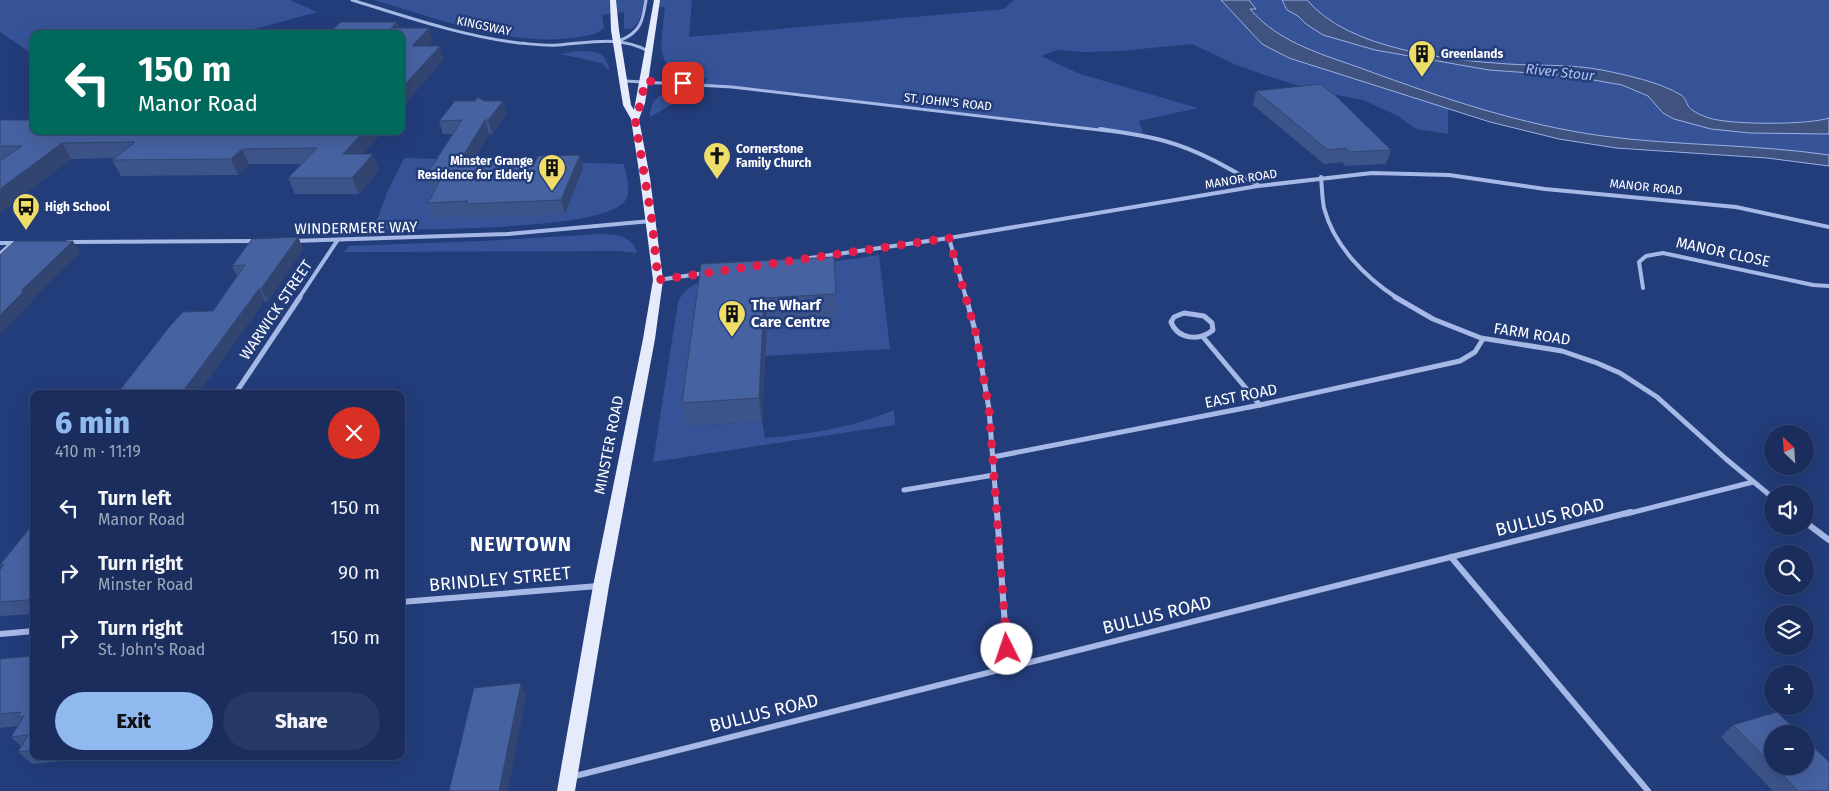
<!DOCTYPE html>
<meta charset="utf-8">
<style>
body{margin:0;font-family:"Fira Sans",sans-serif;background:#273965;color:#f1f3f6;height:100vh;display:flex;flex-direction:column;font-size:19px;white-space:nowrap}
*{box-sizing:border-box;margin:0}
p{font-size:16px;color:#9fa8bb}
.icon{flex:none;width:28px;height:28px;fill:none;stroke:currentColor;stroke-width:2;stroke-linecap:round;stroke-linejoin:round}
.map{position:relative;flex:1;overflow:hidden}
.drawer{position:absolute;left:30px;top:390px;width:375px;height:370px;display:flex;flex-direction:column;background:#1a2d5c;border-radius:10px;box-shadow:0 5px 20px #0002,0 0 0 1px #384972}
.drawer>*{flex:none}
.guide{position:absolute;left:30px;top:30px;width:375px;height:105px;border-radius:10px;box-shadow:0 5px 20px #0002,0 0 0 1px #384972;background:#00695c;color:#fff;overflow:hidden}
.needle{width:32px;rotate:335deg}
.buttons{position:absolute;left:1764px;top:425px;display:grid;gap:10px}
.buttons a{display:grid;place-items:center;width:50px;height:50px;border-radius:50%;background:#1a2d5c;box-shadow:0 5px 20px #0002,0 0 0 1px #384972;font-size:25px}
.pin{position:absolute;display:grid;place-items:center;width:42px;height:42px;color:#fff;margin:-21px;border-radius:10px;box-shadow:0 2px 8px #0006}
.me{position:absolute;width:55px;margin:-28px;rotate:356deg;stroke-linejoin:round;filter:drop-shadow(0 0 4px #0008)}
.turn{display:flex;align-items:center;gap:18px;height:105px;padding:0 25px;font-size:22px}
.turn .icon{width:65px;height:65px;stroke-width:2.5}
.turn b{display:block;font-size:35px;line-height:42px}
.round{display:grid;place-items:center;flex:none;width:52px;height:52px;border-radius:26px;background:#273965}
.headline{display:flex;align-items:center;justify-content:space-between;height:85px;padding:0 25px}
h1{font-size:30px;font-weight:800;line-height:38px;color:#90b9f0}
.cta{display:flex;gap:10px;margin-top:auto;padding:10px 25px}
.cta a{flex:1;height:58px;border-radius:30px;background:#90b9f0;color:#111;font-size:20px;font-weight:800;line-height:58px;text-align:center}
.cta a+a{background:#273965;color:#f1f3f6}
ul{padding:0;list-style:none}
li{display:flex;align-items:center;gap:15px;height:65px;padding:0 25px}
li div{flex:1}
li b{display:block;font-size:19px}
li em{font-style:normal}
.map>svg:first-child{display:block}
.green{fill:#375398}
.water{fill:#405280;stroke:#9ab1e5}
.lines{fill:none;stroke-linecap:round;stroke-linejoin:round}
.street-far3{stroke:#a6b8e5;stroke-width:3}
.street-far2{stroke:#a6b8e5;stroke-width:4}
.street-far1{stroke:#a6b8e5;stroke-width:5}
.street{stroke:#a6b8e5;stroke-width:6}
.primary{fill:#e6ebfc;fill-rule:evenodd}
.wall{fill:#3d548a}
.shaded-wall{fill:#324571}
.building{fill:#4762a1;stroke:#324571}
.route{stroke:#e11d48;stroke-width:9;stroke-dasharray:0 16.2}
.labels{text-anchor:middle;stroke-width:5;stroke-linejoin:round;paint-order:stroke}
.far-street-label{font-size:12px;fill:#fff;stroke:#233c7a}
.far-poi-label{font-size:12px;font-weight:bold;fill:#fff;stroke:#233c7a;text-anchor:start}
.far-water-label{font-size:14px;font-style:italic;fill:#b1c3ec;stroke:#233c7a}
.street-label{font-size:15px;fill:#fff;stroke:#233c7a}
.poi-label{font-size:15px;font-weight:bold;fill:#fff;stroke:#233c7a;text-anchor:start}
.near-street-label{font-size:18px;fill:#fff;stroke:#233c7a}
.district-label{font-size:20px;font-weight:bold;letter-spacing:1px;fill:#fff;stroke:#233c7a}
</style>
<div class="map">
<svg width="1829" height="791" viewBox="0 0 1829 791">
<rect width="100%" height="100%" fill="#233c7a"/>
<g class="green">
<polygon points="0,0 290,0 317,12 237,34 34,34 34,55 0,32"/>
<path d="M374,0H646L645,8L643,9L638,23L631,29H625L624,27V12L602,15L604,27C599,35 588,35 580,37C510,48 439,19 374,0Z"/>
<path d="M657,0H692L689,37L1004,9L1014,0H1221L1262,44L1289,58L1448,108V134L1416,129L1398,116L1363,100L1316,91L1267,76L1234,64L1192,44L1120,51L1084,52L1057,50L1041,56L1080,74L1198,108L1139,121L1144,136L703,85L707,79C652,68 660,57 665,7H656Z"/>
<path d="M1249,0H1282L1287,10L1298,16L1306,24L1323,35L1375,50L1489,70L1571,76L1622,85L1648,96L1663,113L1699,126L1711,129L1750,133L1829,134V155C1754,144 1678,146 1602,136C1522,125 1444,99 1369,72C1326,57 1280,44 1249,9H1255Z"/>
<path d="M1307,0H1829V118C1806,124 1732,126 1709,118C1703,116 1693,112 1689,107C1687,104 1687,100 1684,97C1669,84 1622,74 1602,70C1571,64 1539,66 1508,64C1447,60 1348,49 1307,0Z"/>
<path d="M577,51C598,52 605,50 610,72L602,63L560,54Z"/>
<path d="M677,90H697L650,117C650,99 661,92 677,90Z"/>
<path d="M404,158L624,164C626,176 632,191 625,201C604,231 415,229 373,230L388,190Z"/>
<path d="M602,234C618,234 633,237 637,253L620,251L344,252L348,246L482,241Z"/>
<path d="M879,255L890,349L765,356L767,320L705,286L687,426L762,422L765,438C809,434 852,428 894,410L895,425L653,462L678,302C685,287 697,282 712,279Z"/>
</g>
<g class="water">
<path d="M1221,0H1249L1256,9H1250C1280,44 1325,55 1366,70C1442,98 1522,125 1603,136C1678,146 1754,144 1829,155V166L1767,158L1616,148L1559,139L1490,122L1289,58L1262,44Z"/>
<path d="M1282,0H1307C1348,49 1447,60 1508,64C1539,66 1571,64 1602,70C1626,75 1660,82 1681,95C1686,98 1686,103 1689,107C1693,112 1703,116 1709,118C1730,125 1808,125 1829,118V134L1750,133L1711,129L1674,119L1663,113L1648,96L1622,85L1571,76L1489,70L1375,50L1323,35L1306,24L1298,16L1287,10Z"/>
</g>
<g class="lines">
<g class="street-far3">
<path d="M352,0C407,17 462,36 519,43C532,44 545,46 558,45C588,43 620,35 648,51"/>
<path d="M621,40C641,32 643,20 646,0"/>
<polyline points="625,81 732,87 1108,131"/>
</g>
<g class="street-far2">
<path d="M1100,129C1123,133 1146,135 1168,142C1200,151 1230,169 1258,185"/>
<path d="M1321,177C1322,187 1322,198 1324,208C1334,246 1365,277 1397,298"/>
<polyline points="949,238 966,298"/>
<polyline points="293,241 507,234 651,221"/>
<polyline points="68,242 257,241"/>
<polyline points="0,243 19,243"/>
<polyline points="0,254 12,243"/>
<polyline points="803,259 949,238 1258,186 1372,173 1449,175 1545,189 1736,207 1829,227"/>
<polyline points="658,280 705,273"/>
<polyline points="1643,288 1639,262 1646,256 1663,253 1813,285 1829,286"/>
<polyline points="299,298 337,241"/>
</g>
<g class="street-far1">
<polyline points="966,297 976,334 989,409 997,514"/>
<polyline points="1395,297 1433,319 1481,338 1562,351 1597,363 1620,373 1657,397 1726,459 1772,497"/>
<path d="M1184,313L1204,316L1212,323L1213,330C1200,341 1178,340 1171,322L1174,317Z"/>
<polyline points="1203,337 1260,405"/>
<polyline points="235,394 300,297"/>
<polyline points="993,457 1260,405 1460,361 1475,352 1483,339"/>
<polyline points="904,490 994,475"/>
<polyline points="1626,514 1753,482"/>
</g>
<g class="street">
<polyline points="997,512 1008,668"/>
<polyline points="1805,522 1829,540"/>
<polyline points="1451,557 1648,791"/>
<polyline points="401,602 598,586"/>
<polyline points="0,634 34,631"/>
<polyline points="571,777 1631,512"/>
</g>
<polygon class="primary" points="610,0 616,0 619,30 631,105 634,110 654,0 660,0 645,103 639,119 650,178 663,280 655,339 609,586 575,791 557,791 593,586 643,339 653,280 640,178 631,119 623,105 611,30"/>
</g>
<g class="wall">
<polygon points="1256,91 1391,150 1386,164 1345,166 1342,162 1324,164 1253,105"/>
<polygon points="475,101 507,114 492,134 489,134 471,164 535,162 580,155 583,168 565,214 471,218 470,216 433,218 428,203 436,188 431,189 427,174 453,134 443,134 439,121"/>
<polygon points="0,120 383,131 363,154 379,170 359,194 295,194 288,178 302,164 249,164 238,175 121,176 112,160 115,158 71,159 0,213"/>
<polygon points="298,237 303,249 268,301 265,301 122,393 120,390 213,311 237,276 232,266"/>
<polygon points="834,257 837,317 767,320 762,422 687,426 682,403 701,264"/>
<polygon points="34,523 34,614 0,616 0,570 2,567 0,565"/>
<polygon points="34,656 34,756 75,756 73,760 32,764 18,752 21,746 11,737 18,726 0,728 0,659"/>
<polygon points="1733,725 1772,734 1772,766 1805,766 1829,791 1773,791 1721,737"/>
</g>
<g class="shaded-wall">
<polygon points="397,22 401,34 391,28"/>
<polygon points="429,28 433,41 417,60 412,46"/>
<polygon points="440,46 444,59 401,109 401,89"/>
<polygon points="503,101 507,114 492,134 488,120"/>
<polygon points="485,120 489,134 462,178 458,164"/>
<polygon points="364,131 383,131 350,170 343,154"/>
<polygon points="62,143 71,159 0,213 0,189"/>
<polygon points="242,149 249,164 238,175 231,159"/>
<polygon points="373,154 379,170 359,194 352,178"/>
<polygon points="580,155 583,168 565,214 561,200"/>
<polygon points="298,237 303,249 268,301 261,289"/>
<polygon points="73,241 80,253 31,301 32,303 0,335 0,315 21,291"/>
<polygon points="259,289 265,301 198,394 181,394"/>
<polygon points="764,298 767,320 762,422 759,398"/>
<polygon points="34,593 34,606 28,600"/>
<polygon points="521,683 526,696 508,791 499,791"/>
<polygon points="70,756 75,756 73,760"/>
</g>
<g class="building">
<polygon points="341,22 397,22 391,28 429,28 412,46 440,46 401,89 401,34 328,34"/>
<polygon points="1320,84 1336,96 1391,150 1350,152 1346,148 1328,150 1256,91"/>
<polygon points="478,97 484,101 503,101 488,120 485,120 458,164 535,162 538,156 580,155 561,200 466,204 468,201 428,203 443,174 427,174 462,120 439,121 455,101 475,101"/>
<polygon points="0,120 34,120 34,131 364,131 343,154 373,154 352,178 288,178 317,148 242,149 231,159 112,160 135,142 62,143 0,189 0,161 22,146 0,146"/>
<polygon points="298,237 261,289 259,289 181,394 121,394 124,390 120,390 170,326 183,312 213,311 245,265 232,266 252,239"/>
<polygon points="15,241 73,241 21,291 24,291 0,315 0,255"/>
<polygon points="834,257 836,294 764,298 759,398 682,403 701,264"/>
<polygon points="34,523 34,593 28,600 0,602 0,570 4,564 0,565"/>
<polygon points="34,656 34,750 18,752 28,735 11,737 24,716 18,717 21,712 0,714 0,659"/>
<polygon points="521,683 499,791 449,791 474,688"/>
<polygon points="1777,712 1800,734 1772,734 1772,765 1733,725"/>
<polygon points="1805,739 1829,762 1829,791 1798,791 1774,766 1805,766"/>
</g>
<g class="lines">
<polyline class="route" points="683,83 645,81 641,103 635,119 652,221 658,280 949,238 976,334 989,409 1007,649"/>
</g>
<defs>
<symbol id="building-pin" viewBox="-11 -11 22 30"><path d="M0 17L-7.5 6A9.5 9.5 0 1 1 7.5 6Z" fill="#efdd69" stroke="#233c7a"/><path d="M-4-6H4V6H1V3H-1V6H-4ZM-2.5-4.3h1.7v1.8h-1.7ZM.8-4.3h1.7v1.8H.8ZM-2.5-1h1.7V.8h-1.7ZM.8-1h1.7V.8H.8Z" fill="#111"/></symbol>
<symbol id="church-pin" viewBox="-11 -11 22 30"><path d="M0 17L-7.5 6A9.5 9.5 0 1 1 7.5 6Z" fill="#efdd69" stroke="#233c7a"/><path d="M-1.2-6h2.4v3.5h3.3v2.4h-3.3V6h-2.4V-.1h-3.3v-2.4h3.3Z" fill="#111"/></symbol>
<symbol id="bus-pin" viewBox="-11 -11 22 30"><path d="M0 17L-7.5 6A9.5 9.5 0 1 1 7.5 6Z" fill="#efdd69" stroke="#233c7a"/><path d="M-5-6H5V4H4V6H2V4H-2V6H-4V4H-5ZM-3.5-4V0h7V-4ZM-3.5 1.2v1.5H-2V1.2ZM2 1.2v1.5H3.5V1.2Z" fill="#111"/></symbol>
</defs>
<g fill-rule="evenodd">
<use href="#building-pin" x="1406" y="38" width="32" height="43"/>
<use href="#church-pin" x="701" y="140" width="32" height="43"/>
<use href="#building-pin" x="536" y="152" width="32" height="43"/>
<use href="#bus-pin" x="10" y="191" width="32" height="43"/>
<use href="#building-pin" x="716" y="298" width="32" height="43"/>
</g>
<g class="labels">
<g class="far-street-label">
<text transform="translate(484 26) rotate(12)" y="4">KINGSWAY</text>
<text transform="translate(948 102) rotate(6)" y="4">ST. JOHN'S ROAD</text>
<text transform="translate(1241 179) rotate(-9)" y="4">MANOR ROAD</text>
<text transform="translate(1646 187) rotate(6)" y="4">MANOR ROAD</text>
</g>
<g class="far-poi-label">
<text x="1441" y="58">Greenlands</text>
<text x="736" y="153">Cornerstone<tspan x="736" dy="14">Family Church</tspan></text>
<text x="533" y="165" text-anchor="end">Minster Grange<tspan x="533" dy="14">Residence for Elderly</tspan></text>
<text x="45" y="211">High School</text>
</g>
<g class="far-water-label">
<text transform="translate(1560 72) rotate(6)" y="5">River Stour</text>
</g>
<g class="street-label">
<text transform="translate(356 228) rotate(-1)" y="5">WINDERMERE WAY</text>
<text transform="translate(1723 252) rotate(12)" y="5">MANOR CLOSE</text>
<text transform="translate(276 310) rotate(-56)" y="5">WARWICK STREET</text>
<text transform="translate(1532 334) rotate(9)" y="5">FARM ROAD</text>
<text transform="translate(1241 396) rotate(-11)" y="5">EAST ROAD</text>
<text transform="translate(609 445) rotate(-79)" y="5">MINSTER ROAD</text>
</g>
<g class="poi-label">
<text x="751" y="310">The Wharf<tspan x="751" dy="17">Care Centre</tspan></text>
</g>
<g class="near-street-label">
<text transform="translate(1550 517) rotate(-14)" y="6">BULLUS ROAD</text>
<text transform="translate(500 579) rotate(-5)" y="6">BRINDLEY STREET</text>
<text transform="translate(1157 615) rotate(-14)" y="6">BULLUS ROAD</text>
<text transform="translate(764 713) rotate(-14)" y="6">BULLUS ROAD</text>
</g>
<g class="district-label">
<text x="521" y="551">NEWTOWN</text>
</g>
</g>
</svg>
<div class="buttons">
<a><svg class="needle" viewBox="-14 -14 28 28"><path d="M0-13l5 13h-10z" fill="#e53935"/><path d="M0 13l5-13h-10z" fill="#9fa8bb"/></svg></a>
<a><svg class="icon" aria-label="sound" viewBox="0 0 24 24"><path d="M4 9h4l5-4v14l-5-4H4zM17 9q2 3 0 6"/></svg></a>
<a><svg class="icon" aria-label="search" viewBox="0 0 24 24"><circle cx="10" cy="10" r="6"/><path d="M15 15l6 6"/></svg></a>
<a><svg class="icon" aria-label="layers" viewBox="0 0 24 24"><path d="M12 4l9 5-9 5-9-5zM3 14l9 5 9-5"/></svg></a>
<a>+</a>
<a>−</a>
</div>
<div class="pin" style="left:683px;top:83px;background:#d93025"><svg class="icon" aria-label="arrive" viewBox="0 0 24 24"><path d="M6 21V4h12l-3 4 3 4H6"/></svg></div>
<svg class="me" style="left:1007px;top:649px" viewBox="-20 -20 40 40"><circle r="19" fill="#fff"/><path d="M0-13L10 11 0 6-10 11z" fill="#e11d48"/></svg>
<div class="guide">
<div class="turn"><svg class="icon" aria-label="left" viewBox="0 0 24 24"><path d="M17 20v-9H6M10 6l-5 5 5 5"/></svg><div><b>150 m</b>Manor Road</div></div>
</div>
<section class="drawer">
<div class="headline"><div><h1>6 min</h1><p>410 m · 11:19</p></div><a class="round" style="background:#d93025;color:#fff"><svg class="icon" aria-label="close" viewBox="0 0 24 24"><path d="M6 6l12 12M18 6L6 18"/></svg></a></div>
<ul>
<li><svg class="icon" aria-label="left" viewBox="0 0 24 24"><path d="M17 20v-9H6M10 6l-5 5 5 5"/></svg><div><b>Turn left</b><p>Manor Road</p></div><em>150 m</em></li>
<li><svg class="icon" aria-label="right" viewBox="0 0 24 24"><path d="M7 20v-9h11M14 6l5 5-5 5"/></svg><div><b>Turn right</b><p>Minster Road</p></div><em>90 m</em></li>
<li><svg class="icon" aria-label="right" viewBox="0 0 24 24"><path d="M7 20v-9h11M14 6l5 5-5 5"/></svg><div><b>Turn right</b><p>St. John's Road</p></div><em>150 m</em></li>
</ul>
<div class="cta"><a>Exit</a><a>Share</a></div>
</section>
</div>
